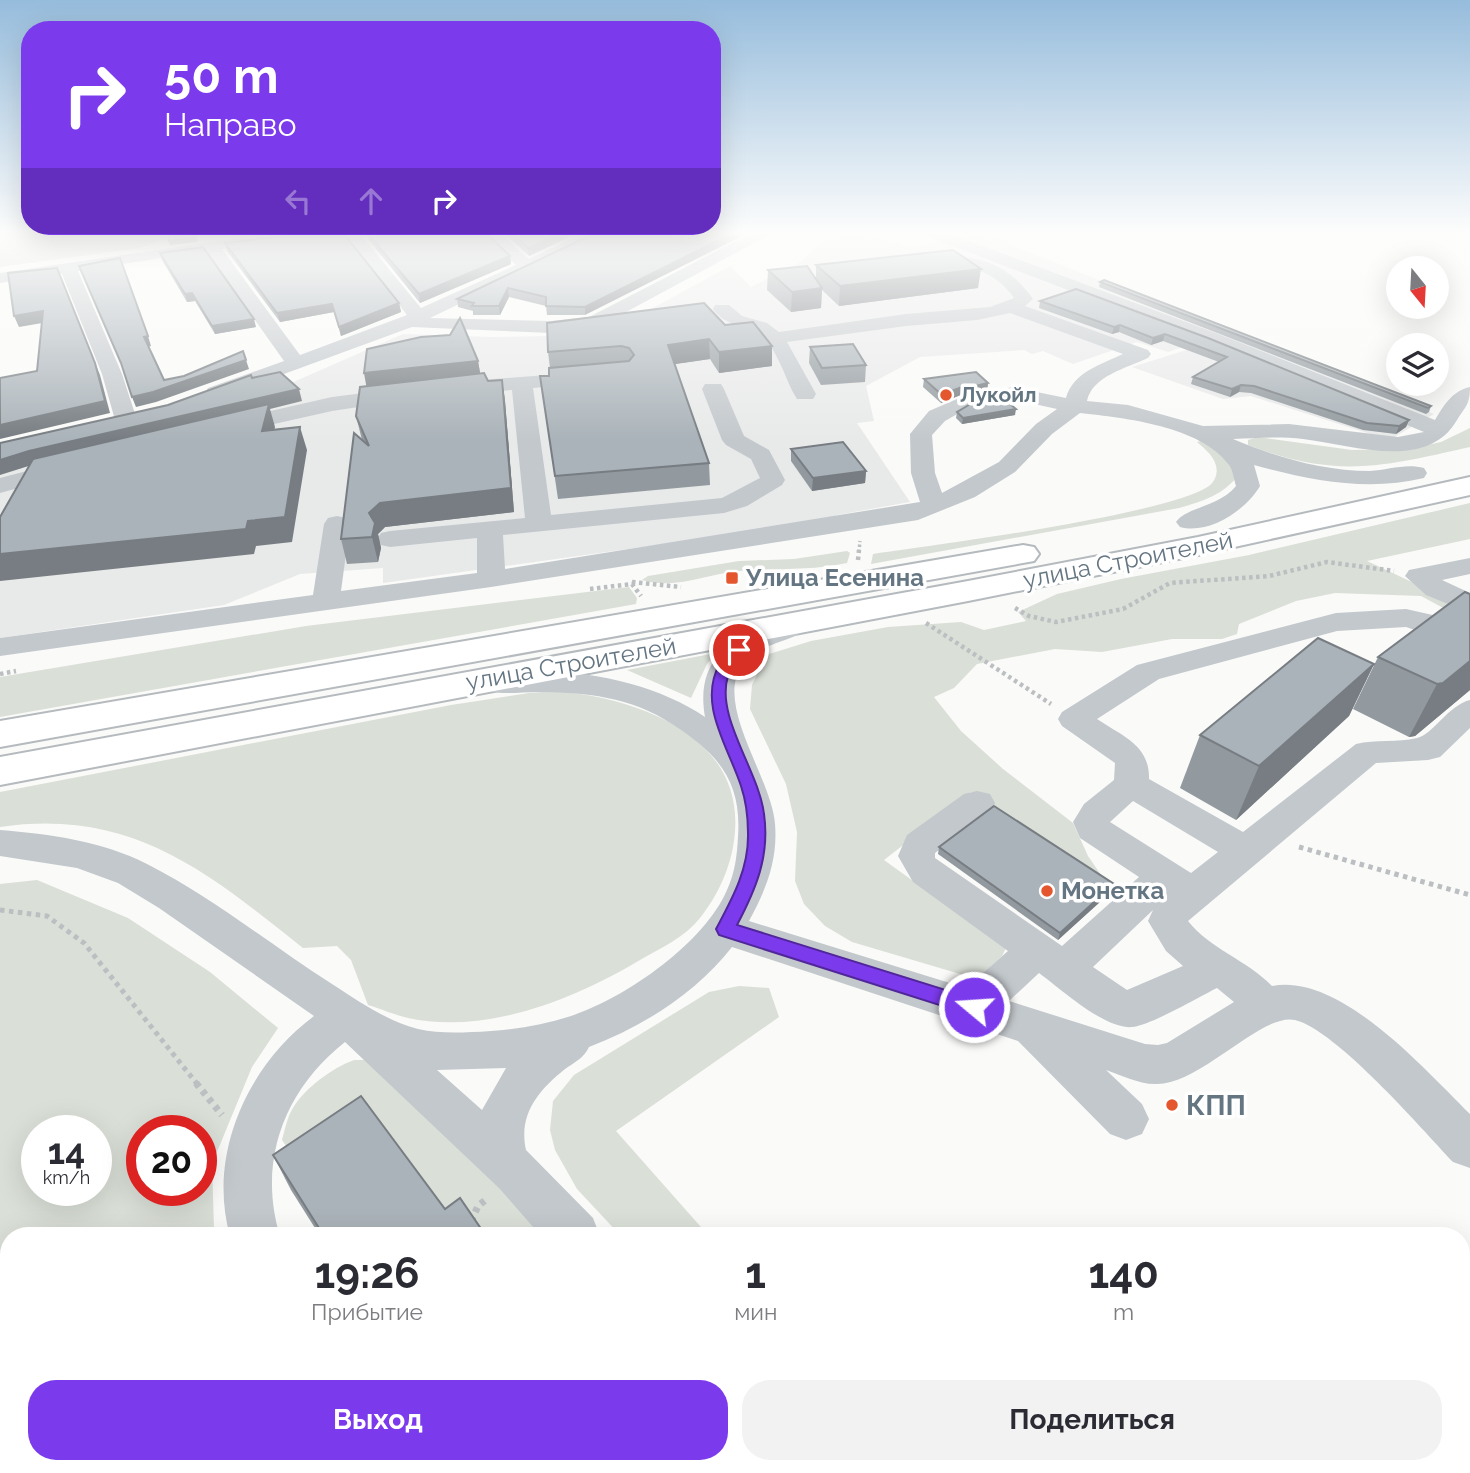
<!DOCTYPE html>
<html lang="ru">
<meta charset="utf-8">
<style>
body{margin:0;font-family:Raleway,sans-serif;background:#f2f2f3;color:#2b2b33;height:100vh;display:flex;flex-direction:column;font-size:26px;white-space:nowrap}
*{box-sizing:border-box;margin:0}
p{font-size:23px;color:#7c7c81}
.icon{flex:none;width:38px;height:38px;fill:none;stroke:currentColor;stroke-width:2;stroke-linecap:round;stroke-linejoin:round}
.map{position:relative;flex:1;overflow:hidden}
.side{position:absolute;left:0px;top:1227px;width:1470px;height:247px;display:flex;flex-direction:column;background:#fff;border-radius:28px 28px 0 0;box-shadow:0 7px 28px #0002}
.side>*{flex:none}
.top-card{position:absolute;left:21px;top:21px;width:700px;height:214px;border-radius:28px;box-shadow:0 7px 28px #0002;background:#7c3aed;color:#fff;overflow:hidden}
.needle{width:46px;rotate:162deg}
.tools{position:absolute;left:1386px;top:256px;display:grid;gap:14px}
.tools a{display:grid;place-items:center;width:63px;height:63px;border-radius:50%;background:#fff;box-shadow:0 7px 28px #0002;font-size:35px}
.speed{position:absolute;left:21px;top:1115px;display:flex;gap:14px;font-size:35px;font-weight:700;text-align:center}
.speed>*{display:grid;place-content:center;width:91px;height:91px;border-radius:50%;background:#fff;box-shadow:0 7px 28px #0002;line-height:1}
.speed small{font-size:18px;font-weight:400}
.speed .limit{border:10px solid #d22;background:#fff;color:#111}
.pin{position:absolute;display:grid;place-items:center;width:60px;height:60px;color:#fff;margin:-30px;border:4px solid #fff;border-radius:50%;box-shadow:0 2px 7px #0007}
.me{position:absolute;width:77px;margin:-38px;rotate:288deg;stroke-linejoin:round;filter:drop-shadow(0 0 5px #0008)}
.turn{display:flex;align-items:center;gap:24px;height:147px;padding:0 28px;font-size:32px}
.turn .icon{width:91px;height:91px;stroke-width:2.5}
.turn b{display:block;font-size:49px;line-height:60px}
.lanes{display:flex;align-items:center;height:66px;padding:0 28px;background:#0003;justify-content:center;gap:35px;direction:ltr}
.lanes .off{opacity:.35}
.eta{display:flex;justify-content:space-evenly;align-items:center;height:119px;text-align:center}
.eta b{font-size:42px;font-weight:700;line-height:49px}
.button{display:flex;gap:14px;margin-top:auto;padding:14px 28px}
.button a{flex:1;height:80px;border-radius:28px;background:#7c3aed;color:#fff;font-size:28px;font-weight:700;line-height:80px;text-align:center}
.button a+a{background:#f2f2f3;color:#2b2b33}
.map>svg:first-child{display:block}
.built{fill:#e8e9e9}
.green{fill:#dadfd7;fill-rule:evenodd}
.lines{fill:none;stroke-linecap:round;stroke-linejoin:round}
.major-casing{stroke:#b5babe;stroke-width:4}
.path-far3{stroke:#bbbfc2;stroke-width:3.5;stroke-dasharray:2.5 2.5;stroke-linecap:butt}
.path-far2{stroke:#bbbfc2;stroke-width:4.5;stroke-dasharray:3.5 3.5;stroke-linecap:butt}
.path-far1{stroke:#bbbfc2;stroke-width:5;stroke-dasharray:4.5 4.5;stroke-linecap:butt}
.path{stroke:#bbbfc2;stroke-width:7;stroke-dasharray:5 5;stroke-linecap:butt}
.minor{fill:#c3c8cc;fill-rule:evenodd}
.major{fill:#fff;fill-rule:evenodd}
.wall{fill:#929a9f}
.shaded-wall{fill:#777d82}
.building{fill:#aab3b9;stroke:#777d82;stroke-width:2}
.route{fill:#7c3aed;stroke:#51269a;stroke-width:2}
.poi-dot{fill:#e4572e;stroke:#fff;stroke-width:2.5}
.labels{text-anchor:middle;stroke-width:7;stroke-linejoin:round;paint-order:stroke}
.far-poi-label{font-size:21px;font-weight:bold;fill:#657683;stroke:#fff;text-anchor:start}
.street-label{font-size:24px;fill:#657683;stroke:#fff}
.poi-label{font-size:24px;font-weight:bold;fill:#657683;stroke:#fff;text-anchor:start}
.near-poi-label{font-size:28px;font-weight:bold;fill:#657683;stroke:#fff;text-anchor:start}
</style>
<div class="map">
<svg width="1470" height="1473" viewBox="0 0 1470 1473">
<rect width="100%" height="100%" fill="#fafaf8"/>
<polygon class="built" points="835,234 866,234 912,248 943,240 928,234 984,234 1434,414 1389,440 1251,396 1223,399 1132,367 1212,342 1203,340 1168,352 1137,342 1073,364 1043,351 1032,354 1024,350 920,357 866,386 874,421 857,423 910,502 837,515 822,522 383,583 383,568 300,574 224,605 0,638 0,457 236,407 403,334 493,337 603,335 730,266 751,287 799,263 829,236"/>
<g class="green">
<polygon points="0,234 176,234 140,248 0,267"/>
<path d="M1470,428V447C1381,467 1336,479 1248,445V440L1258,437L1352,450L1409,449L1441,442Z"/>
<path d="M1201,441L1215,447L1239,474C1224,495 1203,501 1179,508L871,564L873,554C922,547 1192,512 1213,482C1224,465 1208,451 1197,442Z"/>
<polygon points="1470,503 1470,539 1367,561 1463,606 1445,609 1421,596 1335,593 1296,601 1239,624 1237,634 1222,639 1172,639 1102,652 1055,649 977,664 954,688 934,697 961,731 1003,769 1073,823 1088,856 1112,891 999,818 994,805 971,792 884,860 1006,948 1002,956 977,979 852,942 825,926 804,904 795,881 797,832 786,784 750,709 752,685 766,655 811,641 888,627 961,622 984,630 1026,621 1018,612 1057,594 1121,579 1249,555"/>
<path d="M847,551L850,553L847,563C810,571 775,568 738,571C706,574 676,590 642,580L648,576L739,561L794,559Z"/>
<polygon points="629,587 637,598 636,604 0,717 0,677 306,626"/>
<polygon points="716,653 707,664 691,698 627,670"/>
<path d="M556,691C636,698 742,734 735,831C733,862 720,893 700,918C685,937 661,948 640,960C575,999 486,1035 408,1018C395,1015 381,1009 368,1005L351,960L337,946L303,948C207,872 132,808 0,827V792L451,705L529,693Z"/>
<path d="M37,880L128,918L210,972L278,1028L252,1067L212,1164L214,1229L207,1235L9,1236V1465H131L136,1473H0V884ZM37,1130H96V1190H37ZM142,1130H201V1190H142Z"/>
<polygon points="739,986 769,988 779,1017 616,1131 708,1235 620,1235 577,1189 555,1150 550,1130 553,1101 574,1075 709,992"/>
<path d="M354,1060H375L547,1235L474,1236L297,1162L282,1140C285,1130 287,1117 293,1108C305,1088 332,1068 354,1060Z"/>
<polygon points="631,1465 750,1465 757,1473 636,1473"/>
</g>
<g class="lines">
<defs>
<g id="major">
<polygon points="1470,477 1470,495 1198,555 968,601 0,785 0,757 968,581 1198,537"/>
<polygon points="1023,545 1034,547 1039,554 1034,561 0,747 0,721"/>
</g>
</defs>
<use href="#major" class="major-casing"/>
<polyline class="path-far3" points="859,552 860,541"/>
<g class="path-far2">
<polyline points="858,560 859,550"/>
<polyline points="632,582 681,587"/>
<polyline points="590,589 632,584 641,596"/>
<polyline points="1015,608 1029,616 1056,622 1123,609 1170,583 1269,576 1327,562 1394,571"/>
<polyline points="926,623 1051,704"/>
<polyline points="0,674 16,671"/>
</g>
<g class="path-far1">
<polyline points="1299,847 1470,895"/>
<polyline points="0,910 47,916 84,943 198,1085"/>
</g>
<g class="path">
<polyline points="196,1083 222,1115"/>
<polyline points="471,1221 478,1206 488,1198"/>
<polyline points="0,1423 9,1416"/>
</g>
<g class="minor">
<polygon points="267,234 319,234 311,239 222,249 300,355 407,315 343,234 360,234 421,308 516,265 483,234 501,234 529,259 582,234 604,234 430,318 551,321 589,317 750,234 771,234 600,326 551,333 412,327 216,399 208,398 205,393 208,388 284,361 206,251 78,271 122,374 137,420 134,425 118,425 115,420 102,374 62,274 0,283 0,273"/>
<path d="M927,234H950L1221,335L1435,420C1444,405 1452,391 1470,387C1470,404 1466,406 1457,420C1427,472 1352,445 1303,439C1280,436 1256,438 1233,439C1276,457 1322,471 1370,471C1388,470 1406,463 1424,468L1427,473L1424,478C1366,492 1310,480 1254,465L1260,486C1246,510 1209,535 1180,527L1176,522C1186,507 1219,507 1236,486C1234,480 1233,470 1229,465C1201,426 1125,418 1080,413L1052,434L1015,472L975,497L918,520L491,587L0,656V638L313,595L324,524L328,518L337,516L346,518L350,524L341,591L477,573V538L390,547L381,545L377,539L381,533L390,531L525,518L512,390L457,394L449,393L446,388L449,383L457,382L585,372L592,374L595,378L592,382L533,388L551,515L722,498L760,478L751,459L726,445L722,440L702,389L705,384H721L724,389L744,436L769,450L785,480L782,485L747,506L724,513L503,535L505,569L920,502L911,473L910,434L929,411L964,396L970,398L1012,387L1066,398C1073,372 1102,364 1123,354L1010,313L977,320L906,326L787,342L816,394L813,399H797L794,394C785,377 776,347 761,336C744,324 726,327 713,309L715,305H729L742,316L767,323L779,332L906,314L990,307L1014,298C998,275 976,266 949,266C939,266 929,268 920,266L918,262C924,255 934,256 943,256C982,255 1011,267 1033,299L1025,306L1148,350L1151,354L1148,358C1127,368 1092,376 1087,401L1128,405L1203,426L1289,424L1398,437L1424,432L1207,343L929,237ZM1012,399L1057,409L1036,424L999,462L942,493L935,473L932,435L945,421L973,405L979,407Z"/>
<polygon points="403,388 411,389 414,394 411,399 332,411 230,434 222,432 219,427 222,422 332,397"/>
<polygon points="65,461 73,463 77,468 73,473 0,493 0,478"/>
<polygon points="1470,558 1470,574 1442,580 1470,593 1470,613 1426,595 1405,576 1409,570"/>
<path d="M1406,609L1437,616L1470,629V649L1406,627L1337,631L1159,679L1097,719C1122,736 1150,745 1149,779L1243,832L1356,744C1376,739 1397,743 1417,738C1434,734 1447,706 1470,700V728L1440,757L1428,760L1376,763L1188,921C1210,949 1247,960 1272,986C1340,972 1426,1071 1470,1114V1168L1453,1162C1421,1128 1336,1030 1295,1020C1262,1012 1201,1084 1157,1084C1140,1085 1121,1075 1106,1070L1142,1104L1149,1119L1142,1134L1126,1140L1110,1134L1018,1041L732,947C696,993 644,1026 589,1047C584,1058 575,1062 565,1069C539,1090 518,1114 526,1150L593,1218L600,1236H541L500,1189L345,1042C285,1089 257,1161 280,1236H230C207,1154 248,1065 314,1016L159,908L118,883L77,868L0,856V830C50,834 102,841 147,864C212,897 271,945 332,984C358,1001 387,1021 418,1029C436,1033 454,1033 472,1032C507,1031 542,1026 574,1015C628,996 704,943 727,890C735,873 737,855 738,837C742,780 717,753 672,724C631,697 585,692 537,692C521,692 505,695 489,691L484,684L489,677C553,661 651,679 705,717C696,666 723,640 769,624C782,619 792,615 805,619L810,625C798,642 758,642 742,665C714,706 772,778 775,824C778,860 766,890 749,921L966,988L1008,951L913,882L898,856L907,835L964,794L977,791L990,794L995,803L990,812L935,853V858L1062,946L1139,877L1080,838L1073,822L1084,804L1114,780L1115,763L1062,726L1058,719L1062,712L1137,665L1336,613ZM1133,801L1218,852L1191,873L1110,822ZM1153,910L1148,921L1166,951L1183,966L1127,990L1093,967ZM1039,973C1061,989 1105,1030 1133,1027C1153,1024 1197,998 1217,988L1234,1002L1167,1043L1158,1045L1145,1044L1009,1001ZM506,1068L482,1110L437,1070Z"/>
<polygon points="358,1465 417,1465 420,1473 361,1473"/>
<polygon points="758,1465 820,1465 823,1473 761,1473"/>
</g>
<use href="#major" class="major"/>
</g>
<g class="wall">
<polygon points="364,234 487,234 510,256 511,264 420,303"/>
<polygon points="505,234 575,234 529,256"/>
<polygon points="593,234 585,315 547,315 546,306 509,297 500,315 473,315 473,311 458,307 457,299"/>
<polygon points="225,243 399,303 401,312 341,336 334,312 280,322 227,251"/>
<polygon points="160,253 256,327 215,334 195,301 187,302 162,260"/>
<polygon points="816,265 978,288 839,306 822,290 821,308 791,312 767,290 768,270 816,279"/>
<polygon points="1100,282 1431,406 1429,412 1426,414 1099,287"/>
<polygon points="1076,289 1409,420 1406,427 1396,434 1363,430 1251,393 1239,392 1230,397 1191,384 1193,377 1219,362 1163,341 1151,345 1119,332 1112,334 1039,308 1040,301"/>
<polygon points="725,325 772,346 772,366 719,373 710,359 674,364 709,463 710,485 558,499 540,376 549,376 550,368 548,352"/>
<polygon points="810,347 866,365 865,382 821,385 809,363"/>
<polygon points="478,361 480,373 488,381 502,380 505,401 514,512 385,527 378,534 381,548 378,562 347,564 341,539 362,440 356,416 367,386"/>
<polygon points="924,379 988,383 987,391 970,395 963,394 941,403 923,387"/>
<polygon points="957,412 1015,415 962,424 956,418"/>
<polygon points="791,449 866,471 865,483 812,491 791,461"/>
<polygon points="1470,594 1470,690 1415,736 1409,737 1353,709 1378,657"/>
<polygon points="1374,664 1349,716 1236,820 1180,788 1200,735"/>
<polygon points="939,847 1114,884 1112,891 1058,940 938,854"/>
<polygon points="273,1155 445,1209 486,1236 320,1236 291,1190"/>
<polygon points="505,1465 645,1465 650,1473 510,1473"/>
</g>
<g class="shaded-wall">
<polygon points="196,234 197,242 170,245 169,241"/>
<polygon points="558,234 575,234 529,256 528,248"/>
<polygon points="731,234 746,234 585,315 585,307"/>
<polygon points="510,256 511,264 420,303 419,294"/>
<polygon points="981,269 978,288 839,306 840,286"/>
<polygon points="508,288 509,297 500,315 499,306"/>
<polygon points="822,288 821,308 791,312 792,292"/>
<polygon points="192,293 195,301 187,302 185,294"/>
<polygon points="399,303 401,312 341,336 339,327"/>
<polygon points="332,304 334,312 280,322 277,313"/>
<polygon points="43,311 48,322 19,327 14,316"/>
<polygon points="254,319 256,327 215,334 212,326"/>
<polygon points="1120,325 1119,332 1112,334 1114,327"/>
<polygon points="1165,334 1163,341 1151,345 1153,338"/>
<polygon points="148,336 151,346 147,347 144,337"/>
<polygon points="709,339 710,359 669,365 668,345"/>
<polygon points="772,346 772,366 719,373 719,352"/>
<polygon points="246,360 249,369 156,402 136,407 132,397"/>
<polygon points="478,361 481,378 367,390 364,373"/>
<polygon points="95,363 100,375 110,413 0,439 0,425"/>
<polygon points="502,380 505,401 514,512 385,527 378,534 381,548 378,562 372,537 369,513"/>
<polygon points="988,383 987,391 970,395 971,387"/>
<polygon points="1241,385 1239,392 1230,397 1232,389"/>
<polygon points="964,386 963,394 941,403 942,395"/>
<polygon points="299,389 302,401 270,409 275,427 269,454 35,464 0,475 0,460 29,451"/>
<polygon points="1016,409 1015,415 962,424 963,418"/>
<polygon points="1409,420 1406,427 1396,434 1399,426"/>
<polygon points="300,427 307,450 292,542 256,546 254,554 0,581 0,554 248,521"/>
<polygon points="866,471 865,483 812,491 813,478"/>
<polygon points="1470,661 1470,690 1415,736 1409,737 1437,684"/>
<polygon points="1374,664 1349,716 1236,820 1259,766"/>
<polygon points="1114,884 1112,891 1058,940 1060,933"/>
</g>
<g class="building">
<polygon points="168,234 195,234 195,237 169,241"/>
<polygon points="302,234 344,234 399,303 339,327 332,304 277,313 225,243"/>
<polygon points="368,234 487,234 510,256 419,294"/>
<polygon points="513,234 558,234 528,248"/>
<polygon points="593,234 731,234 585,307 546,306 546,297 508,288 499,306 472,306 474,303 457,299"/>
<polygon points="203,247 254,319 212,326 192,293 185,294 160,253"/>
<polygon points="953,250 981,269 840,286 816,265"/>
<polygon points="120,258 148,336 144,337 164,380 184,376 243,351 246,360 153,392 132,397 121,363 79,266"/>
<polygon points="807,266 822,288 792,292 768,270"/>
<polygon points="57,268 95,363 105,401 0,425 0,378 37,371 43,311 14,316 8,273"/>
<polygon points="1104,280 1431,406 1428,408 1100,282"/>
<polygon points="1076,289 1208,338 1409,420 1399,426 1367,423 1254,386 1241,385 1232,389 1193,377 1227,357 1165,334 1153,338 1120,325 1114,327 1040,301"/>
<polygon points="704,303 725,325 753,322 772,346 719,352 709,339 668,345 709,463 555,476 540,376 549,376 549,368 629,361 634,355 629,348 621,346 548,352 547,323"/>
<polygon points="460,318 478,361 364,373 367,349 421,337 450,335"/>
<polygon points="853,344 866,365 822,368 810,347"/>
<polygon points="280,372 299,389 29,451 0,460 0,443 168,405 251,375 252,378"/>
<polygon points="976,372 988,383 971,387 964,386 942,395 924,379"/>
<polygon points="484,373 488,381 502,380 511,488 380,503 369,513 375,523 372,537 341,539 354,433 369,446 356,416 360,387"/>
<polygon points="1003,398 1016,409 963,418 957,412 974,402 980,404"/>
<polygon points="269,404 262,431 300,427 285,517 248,521 246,529 0,554 0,517 33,459"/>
<polygon points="843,442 866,471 813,478 791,449"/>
<polygon points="1465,592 1470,594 1470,661 1443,683 1437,684 1378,657"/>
<polygon points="1318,638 1374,664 1259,766 1200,735"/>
<polygon points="994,806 1114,884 1060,933 939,847"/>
<polygon points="361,1096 445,1209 460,1198 486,1236 324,1236 273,1155"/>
<polygon points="510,1465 645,1465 650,1473 515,1473"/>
</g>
<linearGradient id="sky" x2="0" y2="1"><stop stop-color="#96bcdc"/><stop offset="0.53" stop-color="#fdfdfc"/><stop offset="1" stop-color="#fdfdfc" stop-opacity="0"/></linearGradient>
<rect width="1470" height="440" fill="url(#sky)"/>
<path class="route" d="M739,645L746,650C740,658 732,665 728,676C715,717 759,771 764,814C770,856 756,889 737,925L981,1001L984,1007L981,1013L974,1016L719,935L716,929C732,899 749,869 748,833C748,817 746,801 741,786C728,746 697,704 720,663C724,656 731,648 739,645Z"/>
<g class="poi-dot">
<circle cx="946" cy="395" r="7"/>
<rect x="725" y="571" width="14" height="14" rx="3.5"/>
<circle cx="1047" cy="891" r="7"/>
<circle cx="1172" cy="1105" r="7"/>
</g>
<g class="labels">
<g class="far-poi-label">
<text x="960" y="402">Лукойл</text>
</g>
<g class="street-label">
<text transform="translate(1128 560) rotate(-11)" y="8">улица Строителей</text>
<text transform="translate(571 664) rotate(-10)" y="8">улица Строителей</text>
</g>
<g class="poi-label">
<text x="746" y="586">Улица Есенина</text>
<text x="1061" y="899">Монетка</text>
</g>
<g class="near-poi-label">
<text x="1186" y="1115">КПП</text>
</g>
</g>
</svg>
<div class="tools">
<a><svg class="needle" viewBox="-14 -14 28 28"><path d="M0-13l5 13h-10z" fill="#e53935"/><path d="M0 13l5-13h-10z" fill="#7c7c81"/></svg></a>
<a><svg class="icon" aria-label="layers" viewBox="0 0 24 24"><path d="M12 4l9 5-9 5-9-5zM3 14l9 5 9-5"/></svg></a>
</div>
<div class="speed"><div>14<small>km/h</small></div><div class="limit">20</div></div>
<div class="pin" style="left:739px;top:650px;background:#d93025"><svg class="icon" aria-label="arrive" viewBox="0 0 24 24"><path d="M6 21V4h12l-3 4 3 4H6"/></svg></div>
<svg class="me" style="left:974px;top:1007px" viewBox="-20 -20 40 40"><circle r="17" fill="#7c3aed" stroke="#fff" stroke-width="3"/><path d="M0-11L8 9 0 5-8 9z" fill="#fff"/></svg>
<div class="top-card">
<div class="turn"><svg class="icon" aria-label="right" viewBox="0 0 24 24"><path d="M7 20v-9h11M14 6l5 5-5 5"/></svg><div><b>50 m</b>Направо</div></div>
<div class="lanes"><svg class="icon off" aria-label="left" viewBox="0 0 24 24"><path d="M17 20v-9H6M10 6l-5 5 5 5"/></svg><svg class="icon off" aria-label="ahead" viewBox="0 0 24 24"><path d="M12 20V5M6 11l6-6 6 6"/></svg><svg class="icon" aria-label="right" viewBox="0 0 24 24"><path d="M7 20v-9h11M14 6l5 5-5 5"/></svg></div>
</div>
<section class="side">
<div class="eta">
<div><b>19:26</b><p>Прибытие</p></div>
<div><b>1</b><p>мин</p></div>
<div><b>140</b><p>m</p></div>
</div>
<div class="button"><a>Выход</a><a>Поделиться</a></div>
</section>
</div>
